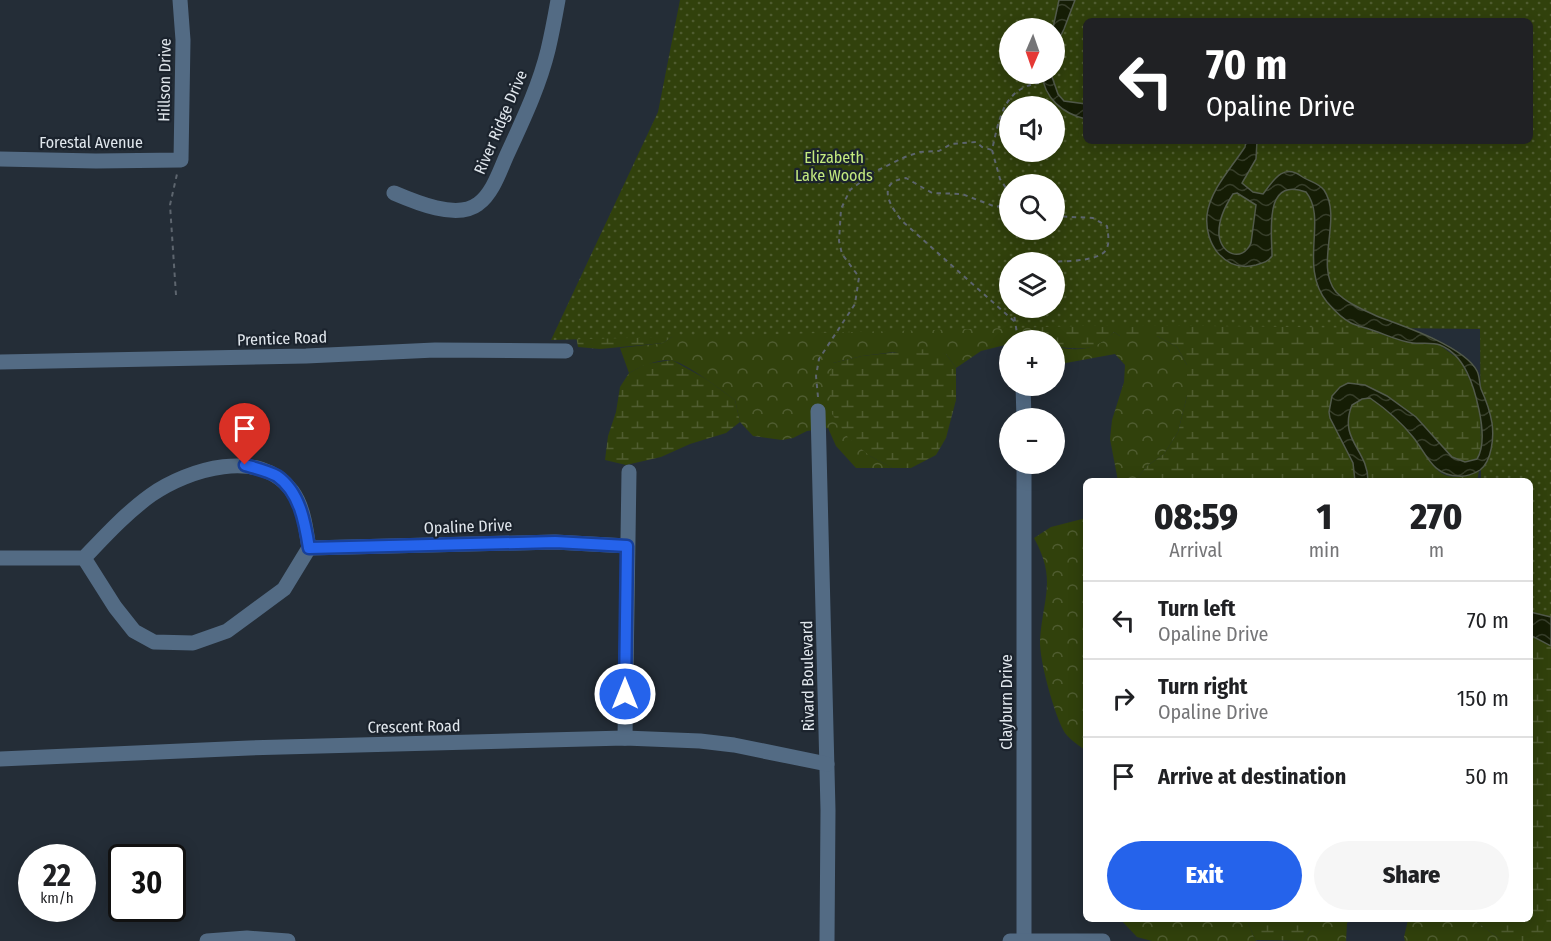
<!DOCTYPE html>
<meta charset="utf-8">
<style>
body{margin:0;font-family:"Fira Sans Condensed",sans-serif;background:#f6f6f6;color:#202124;height:100vh;display:flex;flex-direction:column;font-size:22px;white-space:nowrap}
*{box-sizing:border-box;margin:0}
p{font-size:20px;color:#757577}
.icon{flex:none;width:33px;height:33px;fill:none;stroke:currentColor;stroke-width:2;stroke-linecap:round;stroke-linejoin:round}
.map{position:relative;flex:1;overflow:hidden}
.drawer{position:absolute;left:1083px;top:478px;width:450px;height:444px;display:flex;flex-direction:column;background:#fff;border-radius:9px;box-shadow:0 3px 15px #0003}
.drawer>*{flex:none}
.guide{position:absolute;left:1083px;top:18px;width:450px;height:126px;border-radius:9px;box-shadow:0 3px 15px #0003;background:#202124;color:#fff;overflow:hidden}
.needle{width:39px;rotate:182deg}
.fabs{position:absolute;left:999px;top:18px;display:grid;gap:12px}
.fabs a{display:grid;place-items:center;width:66px;height:66px;border-radius:50%;background:#fff;box-shadow:0 3px 15px #0003;font-size:30px}
.speed{position:absolute;left:18px;top:844px;display:flex;gap:12px;font-size:30px;font-weight:700;text-align:center}
.speed>*{display:grid;place-content:center;width:78px;height:78px;border-radius:50%;background:#fff;box-shadow:0 3px 15px #0003;line-height:1}
.speed small{font-size:15px;font-weight:400}
.speed .limit{border:3px solid #111;border-radius:9px;background:#fff;color:#111}
.pin{position:absolute;display:grid;place-items:center;width:51px;height:51px;color:#fff;margin:-62px -26px;border-radius:50% 50% 50% 0;rotate:-45deg;box-shadow:0 0 6px #0007}
.pin .icon{rotate:45deg}
.me{position:absolute;width:66px;margin:-33px;rotate:0deg;stroke-linejoin:round;filter:drop-shadow(0 0 4px #0008)}
.turn{display:flex;align-items:center;gap:21px;height:126px;padding:0 24px;font-size:27px}
.turn .icon{width:78px;height:78px;stroke-width:2.5}
.turn b{display:block;font-size:42px;line-height:51px}
.eta{display:flex;justify-content:space-evenly;align-items:center;height:102px;text-align:center}
.eta b{font-size:36px;font-weight:800;line-height:42px}
.cta{display:flex;gap:12px;margin-top:auto;padding:12px 24px}
.cta a{flex:1;height:69px;border-radius:36px;background:#2563eb;color:#fff;font-size:24px;font-weight:800;line-height:69px;text-align:center}
.cta a+a{background:#f6f6f6;color:#202124}
ul{padding:0;list-style:none}
li{display:flex;align-items:center;gap:18px;height:78px;padding:0 24px;border-top:2px solid #e0e0e0}
li div{flex:1}
li b{display:block;font-size:22px}
li em{font-style:normal}
.map>svg:first-child{display:block}
.forest{fill:url(#forest-crowns)}
.wetland{fill:url(#wetland-marsh)}
.park{fill:url(#park-dots);fill-rule:evenodd}
.water{fill:url(#water-waves);stroke:#525a4b;stroke-width:1.5;fill-rule:evenodd}
.lines{fill:none;stroke-linecap:round;stroke-linejoin:round}
.path{stroke:#5d656e;stroke-width:2;stroke-dasharray:4.5 4.5;stroke-linecap:butt}
.minor{stroke:#536b84;stroke-width:15}
.route-casing{stroke:#184099;stroke-width:15}
.route{stroke:#2563eb;stroke-width:10}
.labels{text-anchor:middle;stroke-width:4.5;stroke-linejoin:round;paint-order:stroke}
.street-label{font-size:16px;fill:#e1e7ed;stroke:#1b232d}
.park-label{font-size:16px;fill:#c4ea7f;stroke:#1b232d}
</style>
<div class="map">
<svg width="1551" height="941" viewBox="0 0 1551 941">
<defs>
<pattern id="forest-crowns" width="20" height="18" patternUnits="userSpaceOnUse" patternTransform="scale(1.5)"><rect width="20" height="18" fill="#31410c"/><path d="M2 6a3 3 0 1 1 6 0M12 15a3 3 0 1 1 6 0" fill="none" stroke="#4f5c30"/></pattern>
<pattern id="wetland-marsh" width="20" height="14" patternUnits="userSpaceOnUse" patternTransform="scale(1.5)"><rect width="20" height="14" fill="#31410c"/><path d="M1 5h8M5 5V1M11 12h8M15 12V8" fill="none" stroke="#4f5c30"/></pattern>
<pattern id="park-dots" width="8" height="8" patternUnits="userSpaceOnUse" patternTransform="scale(1.5)"><rect width="8" height="8" fill="#31410c"/><path d="M2 2h.1M6 6h.1" fill="none" stroke="#4f5c30" stroke-width="1.8" stroke-linecap="round"/></pattern>
<pattern id="water-waves" width="16" height="10" patternUnits="userSpaceOnUse" patternTransform="scale(1.5)"><rect width="16" height="10" fill="#151d05"/><path d="M0 5q4-4 8 0t8 0" fill="none" stroke="#373e2a"/></pattern>
</defs>
<rect width="100%" height="100%" fill="#242d37"/>
<g class="forest">
<path d="M1010,106V230H1054V262H1010V308L1027,314L1040,339L1044,340H1010L1009,344L981,351L956,368L946,354L894,352L862,356L833,363L870,456L892,468H856L836,446L828,428L807,431L793,438L782,440L753,436L740,422L735,400C722,391 684,361 670,360C655,360 642,366 629,373L620,348L663,343Z"/>
<path d="M1114,332L1120,336H1157L1177,347L1187,365V396L1178,432L1164,454L1147,466L1135,481H1118L1110,439L1112,420L1124,382L1125,365L1115,354L1055,365L1054,346C1079,353 1096,349 1114,332Z"/>
<path d="M1086,518V751C1080,746 1070,740 1065,733C1055,717 1039,660 1040,640C1043,597 1057,580 1034,538L1051,527Z"/>
<polygon points="1121,920 1247,920 1255,940 1257,941 1152,941 1137,937"/>
<polygon points="1313,920 1350,920 1347,923 1346,941 1303,941 1313,927"/>
<polygon points="1408,920 1474,920 1503,941 1405,941 1404,937"/>
</g>
<g class="wetland">
<path d="M1010,28V74H1042L1086,141L1352,324L1402,341L1438,344L1460,360L1472,384L1480,414L1481,449L1477,459C1451,473 1432,430 1416,417C1401,404 1382,395 1365,385L1329,412L1330,418L1353,464L1355,481H1135L1147,466L1164,454L1178,432L1187,396V365L1177,347L1157,336H1120L1114,332C1094,352 1083,349 1057,347L1055,346L1054,340L1040,339L1027,314L1054,308V106L1026,95L663,343L600,349L578,347L574,326Z"/>
<polygon points="926,349 946,354 956,368 956,400 946,438 936,455 911,468 892,468 870,456 849,439 832,414 828,382 833,363 862,356"/>
<polygon points="672,360 706,379 735,400 740,422 726,433 690,444 661,457 626,465 605,460 608,436 616,412 620,387 629,373 646,364"/>
<path d="M1366,397H1370C1386,409 1402,423 1414,438C1435,465 1437,488 1479,471L1477,481H1368C1368,448 1338,441 1352,405Z"/>
<polygon points="1530,635 1551,646 1551,941 1503,941 1474,920 1530,920"/>
<polygon points="1247,920 1313,920 1313,927 1303,941 1255,940"/>
</g>
<path class="park" d="M680,0H1551V625L1530,617V482L1481,481L1480,329L1120,325L551,340L658,112ZM1086,21H1530V141H1086ZM1010,28H1054V74H1010ZM1010,106H1054V152H1010ZM1010,184H1054V230H1010ZM1010,262H1054V308H1010Z"/>
<g class="water">
<polygon points="1059,0 1075,0 1064,29 1055,47 1054,28 1053,28"/>
<path d="M1042,74H1051L1058,94L1064,101L1086,104V119C1063,114 1044,98 1042,74Z"/>
<path d="M1246,141H1257L1256,159L1242,183L1253,192L1263,194C1273,181 1283,163 1301,176C1308,181 1319,183 1324,190C1343,218 1314,265 1336,292C1348,304 1364,310 1379,317C1404,326 1465,347 1477,371C1480,377 1479,383 1481,389C1486,400 1490,411 1492,423C1494,437 1492,461 1480,470C1474,474 1465,477 1459,476C1432,476 1427,454 1413,437C1401,422 1386,409 1370,398L1362,399L1352,405C1338,440 1368,449 1368,481H1355L1353,463L1330,418L1329,412L1332,396L1340,387L1348,383L1365,385L1387,396L1416,417L1452,457L1465,462L1477,459C1485,446 1482,424 1479,410C1474,386 1465,355 1440,345C1432,342 1421,344 1413,343C1397,341 1383,333 1369,329C1363,327 1357,326 1351,323C1343,319 1333,309 1327,302C1298,266 1328,219 1306,192C1263,176 1272,233 1272,256C1268,262 1263,263 1256,265C1225,273 1204,244 1207,215C1210,190 1232,167 1245,147ZM1237,193L1256,205L1251,243C1242,263 1221,254 1219,235C1218,220 1225,206 1233,194Z"/>
<polygon points="1530,612 1551,617 1551,646 1530,635"/>
</g>
<g class="lines">
<g class="path">
<polyline points="992,150 1000,179 1010,194"/>
<path d="M1010,203L996,207L962,194L932,193L906,178C876,182 889,205 902,221L1015,322"/>
<path d="M1040,262C1056,261 1098,263 1106,250C1110,243 1108,234 1107,226L1093,218L1054,216"/>
<polyline points="176,295 170,205 177,174"/>
<polyline points="1013,308 1018,340"/>
<path d="M818,397L816,376L819,359L855,304L859,277L842,254L839,241L841,209L850,190L874,172L905,157L920,152L939,151L951,144L976,142L982,147L992,150C999,120 1003,88 1039,83"/>
</g>
<g class="minor">
<polyline points="0,159 96,161 181,160 183,40 180,0"/>
<path d="M394,193C415,202 457,220 478,204C492,194 499,173 506,157C522,122 539,87 548,50C552,33 555,17 558,0"/>
<polyline points="0,362 306,356 435,350 566,351"/>
<polyline points="1023,386 1024,418"/>
<polyline points="818,411 828,810 827,941"/>
<polyline points="1024,464 1024,941"/>
<polyline points="309,548 555,542 627,546"/>
<path d="M0,558H84C105,536 126,513 151,495C188,469 260,447 292,491C304,507 306,530 309,548L284,589L227,631L193,643L154,642L134,631L115,607L84,558"/>
<polyline points="625,738 629,472"/>
<polyline points="0,759 249,748 625,738 700,741 734,745 827,764"/>
<polyline points="207,941 247,938 288,941"/>
<polyline points="1010,941 1103,941"/>
</g>
</g>
<g class="lines">
<defs>
<path id="route" d="M245,465C255,468 268,471 277,476C300,492 305,523 309,548L555,542L627,546L625,694"/>
</defs>
<use href="#route" class="route-casing"/>
<use href="#route" class="route"/>
</g>
<g class="labels">
<g class="street-label">
<text transform="translate(164 80) rotate(-89)" y="6">Hillson Drive</text>
<text transform="translate(500 122) rotate(-67)" y="6">River Ridge Drive</text>
<text x="91" y="148">Forestal Avenue</text>
<text transform="translate(282 338) rotate(-2)" y="6">Prentice Road</text>
<text transform="translate(468 526) rotate(-2)" y="6">Opaline Drive</text>
<text transform="translate(807 676) rotate(-91)" y="6">Rivard Boulevard</text>
<text transform="translate(1006 702) rotate(-90)" y="6">Clayburn Drive</text>
<text transform="translate(414 726) rotate(-1)" y="6">Crescent Road</text>
</g>
<g class="park-label">
<text x="834" y="163">Elizabeth<tspan x="834" dy="18">Lake Woods</tspan></text>
</g>
</g>
</svg>
<div class="fabs">
<a><svg class="needle" viewBox="-14 -14 28 28"><path d="M0-13l5 13h-10z" fill="#e53935"/><path d="M0 13l5-13h-10z" fill="#757577"/></svg></a>
<a><svg class="icon" aria-label="sound" viewBox="0 0 24 24"><path d="M4 9h4l5-4v14l-5-4H4zM17 9q2 3 0 6"/></svg></a>
<a><svg class="icon" aria-label="search" viewBox="0 0 24 24"><circle cx="10" cy="10" r="6"/><path d="M15 15l6 6"/></svg></a>
<a><svg class="icon" aria-label="layers" viewBox="0 0 24 24"><path d="M12 4l9 5-9 5-9-5zM3 14l9 5 9-5"/></svg></a>
<a>+</a>
<a>−</a>
</div>
<div class="speed"><div>22<small>km/h</small></div><div class="limit">30</div></div>
<div class="pin" style="left:245px;top:465px;background:#d93025"><svg class="icon" aria-label="arrive" viewBox="0 0 24 24"><path d="M6 21V4h12l-3 4 3 4H6"/></svg></div>
<svg class="me" style="left:625px;top:694px" viewBox="-20 -20 40 40"><circle r="17" fill="#2563eb" stroke="#fff" stroke-width="3"/><path d="M0-11L8 9 0 5-8 9z" fill="#fff"/></svg>
<div class="guide">
<div class="turn"><svg class="icon" aria-label="left" viewBox="0 0 24 24"><path d="M17 20v-9H6M10 6l-5 5 5 5"/></svg><div><b>70 m</b>Opaline Drive</div></div>
</div>
<section class="drawer">
<div class="eta">
<div><b>08:59</b><p>Arrival</p></div>
<div><b>1</b><p>min</p></div>
<div><b>270</b><p>m</p></div>
</div>
<ul>
<li><svg class="icon" aria-label="left" viewBox="0 0 24 24"><path d="M17 20v-9H6M10 6l-5 5 5 5"/></svg><div><b>Turn left</b><p>Opaline Drive</p></div><em>70 m</em></li>
<li><svg class="icon" aria-label="right" viewBox="0 0 24 24"><path d="M7 20v-9h11M14 6l5 5-5 5"/></svg><div><b>Turn right</b><p>Opaline Drive</p></div><em>150 m</em></li>
<li><svg class="icon" aria-label="arrive" viewBox="0 0 24 24"><path d="M6 21V4h12l-3 4 3 4H6"/></svg><div><b>Arrive at destination</b></div><em>50 m</em></li>
</ul>
<div class="cta"><a>Exit</a><a>Share</a></div>
</section>
</div>
